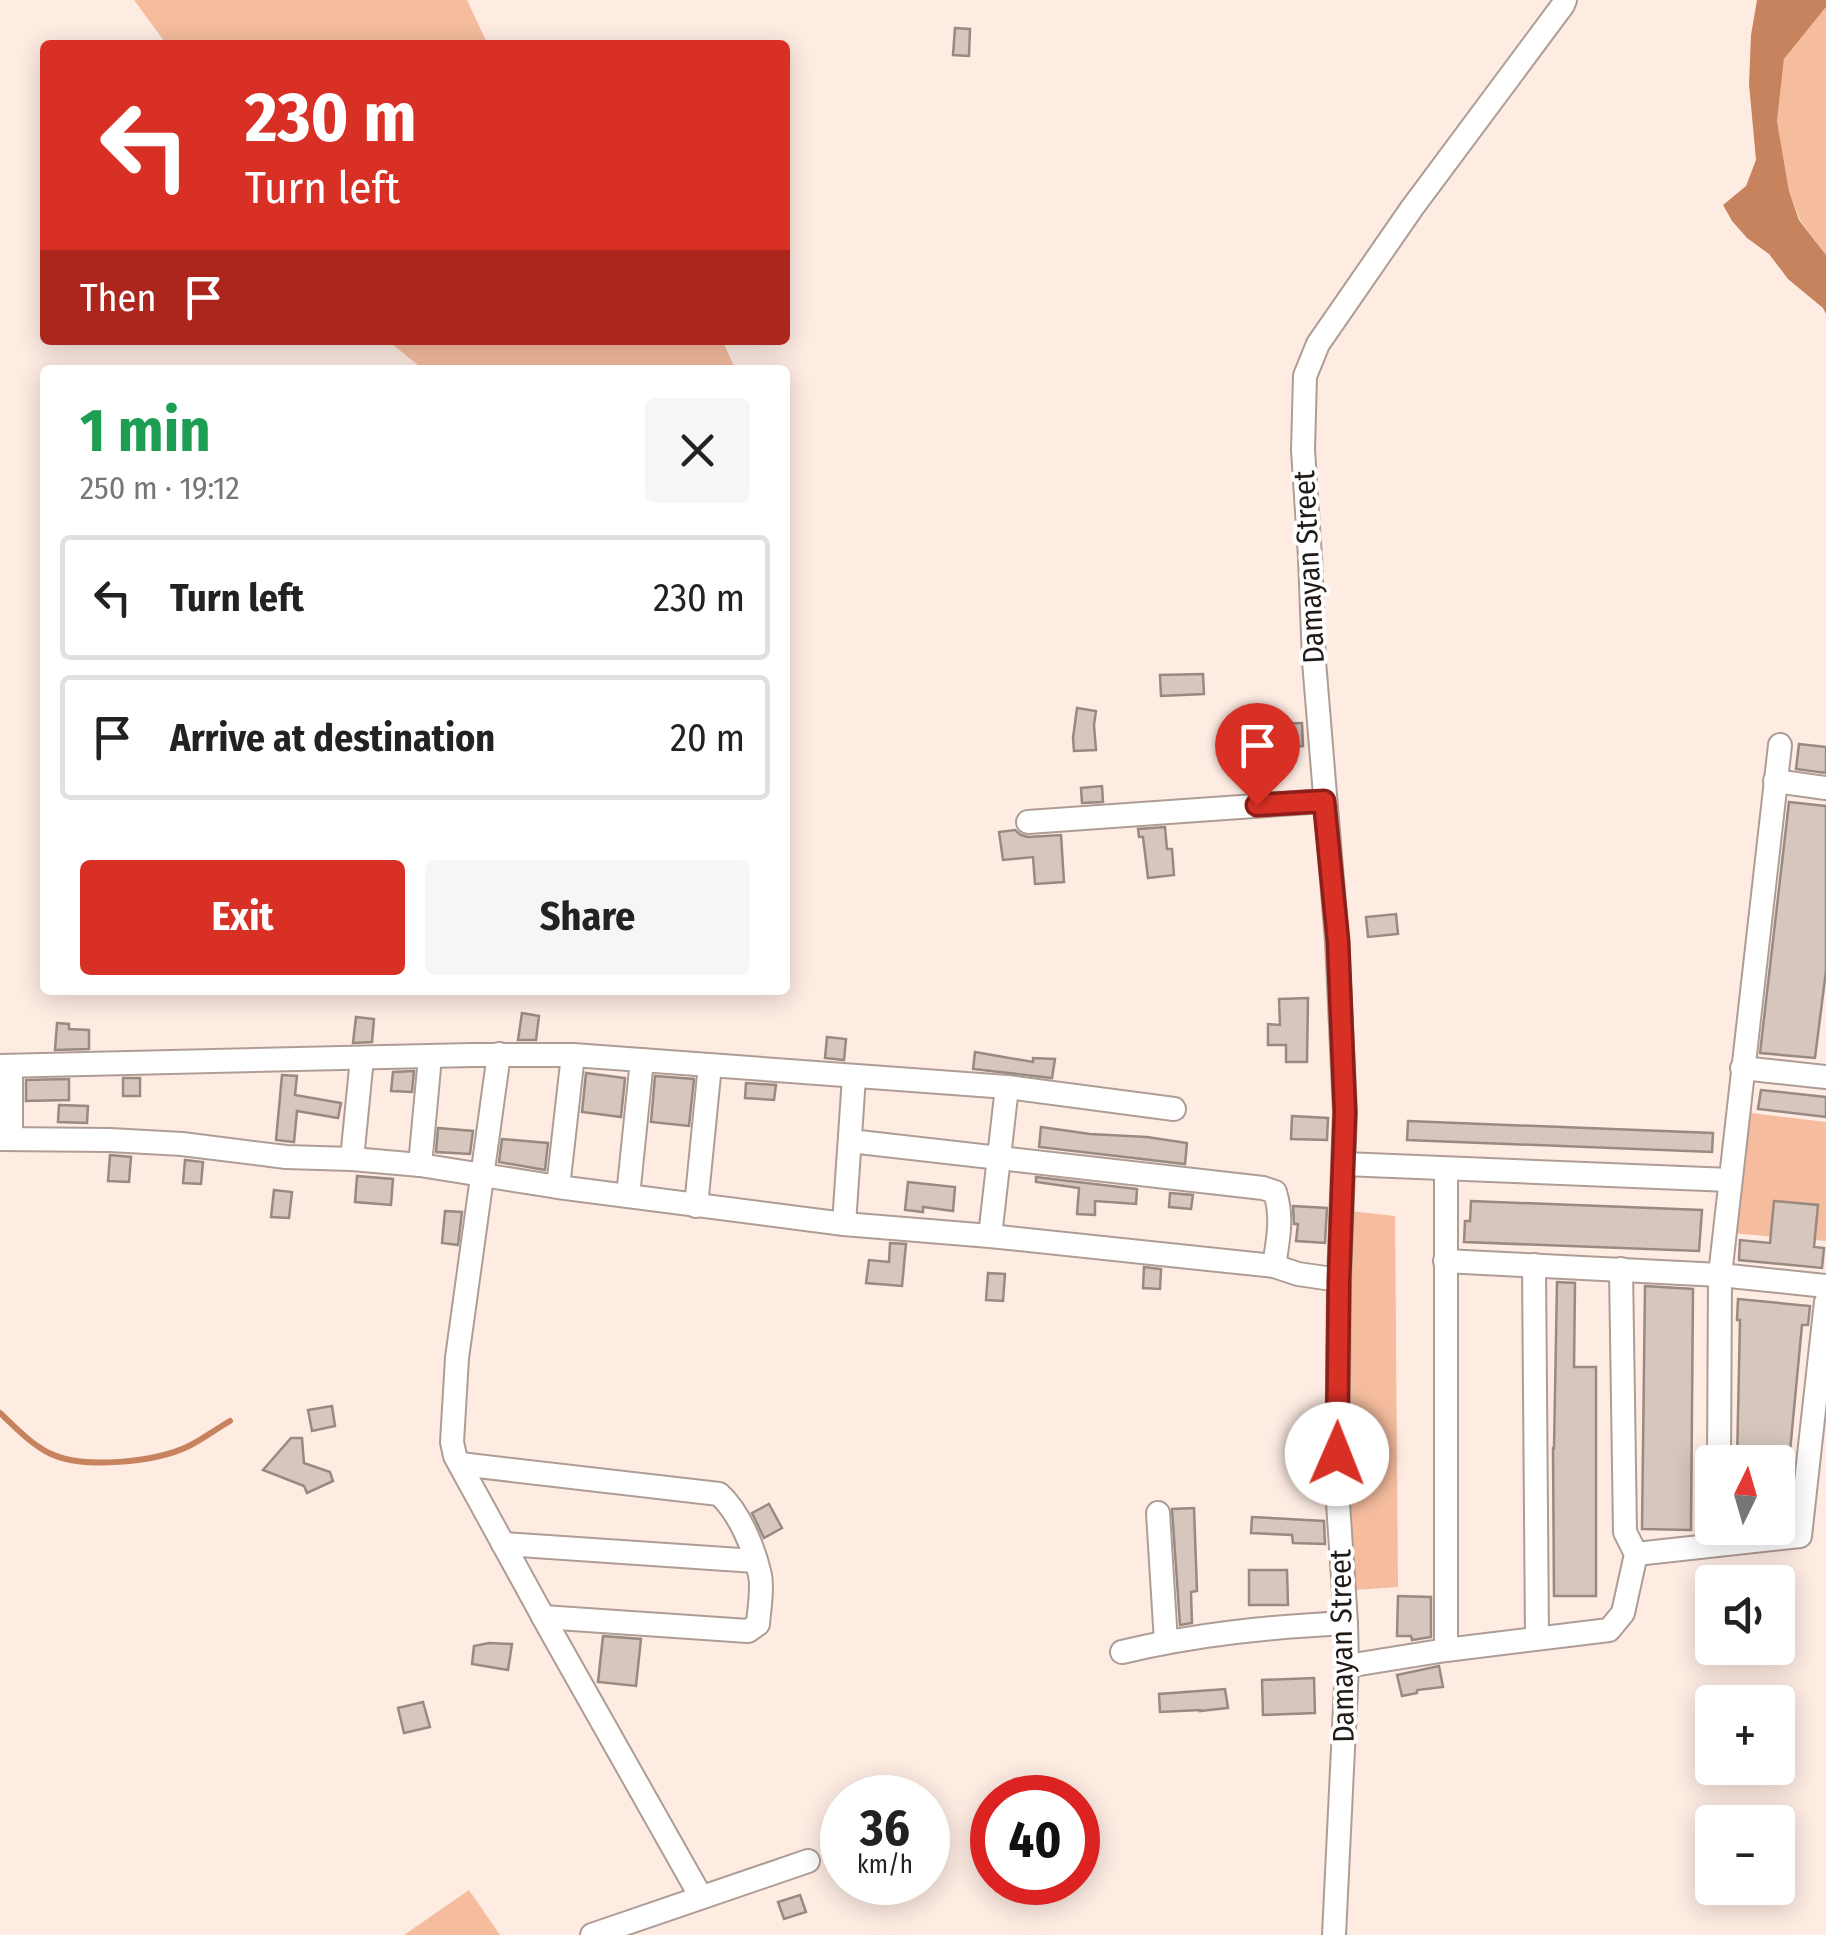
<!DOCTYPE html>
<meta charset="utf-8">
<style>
body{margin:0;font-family:"Fira Sans Condensed",sans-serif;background:#f6f6f6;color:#222;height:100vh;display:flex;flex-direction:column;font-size:38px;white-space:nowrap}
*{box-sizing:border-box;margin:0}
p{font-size:32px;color:#767676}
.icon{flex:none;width:55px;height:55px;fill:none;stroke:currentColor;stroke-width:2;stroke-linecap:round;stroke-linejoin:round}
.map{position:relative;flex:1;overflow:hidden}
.details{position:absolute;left:40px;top:365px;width:750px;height:630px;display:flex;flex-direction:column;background:#fff;border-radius:10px;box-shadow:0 5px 25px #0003}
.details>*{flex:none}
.guide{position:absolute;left:40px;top:40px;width:750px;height:305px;border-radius:10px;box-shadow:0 5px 25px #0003;background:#d93025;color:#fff;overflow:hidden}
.needle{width:65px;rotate:5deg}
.tools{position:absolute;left:1695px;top:1445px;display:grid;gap:20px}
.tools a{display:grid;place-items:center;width:100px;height:100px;border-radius:10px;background:#fff;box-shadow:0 5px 25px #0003;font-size:50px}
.speed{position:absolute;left:820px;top:1775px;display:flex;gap:20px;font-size:50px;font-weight:700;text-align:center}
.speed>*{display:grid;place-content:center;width:130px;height:130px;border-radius:50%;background:#fff;box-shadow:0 5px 25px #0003;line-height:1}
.speed small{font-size:25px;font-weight:400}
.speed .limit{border:15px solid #d22;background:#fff;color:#111}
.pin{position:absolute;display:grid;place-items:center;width:85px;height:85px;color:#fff;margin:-102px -42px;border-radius:50% 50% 50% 0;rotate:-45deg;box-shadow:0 0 10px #0007}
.pin .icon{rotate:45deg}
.me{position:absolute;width:110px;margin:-55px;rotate:1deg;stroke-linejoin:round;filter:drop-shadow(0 0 8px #0008)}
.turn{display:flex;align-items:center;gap:35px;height:210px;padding:0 40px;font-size:45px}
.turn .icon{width:130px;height:130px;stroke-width:2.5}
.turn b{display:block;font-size:70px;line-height:85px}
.then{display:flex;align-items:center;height:95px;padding:0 40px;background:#0003;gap:20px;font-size:38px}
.round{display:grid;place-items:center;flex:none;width:105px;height:105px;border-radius:10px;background:#f6f6f6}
.headline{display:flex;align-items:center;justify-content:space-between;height:170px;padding:0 40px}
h1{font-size:60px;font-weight:700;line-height:75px;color:#1e9e55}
.primary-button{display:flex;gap:20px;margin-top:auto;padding:20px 40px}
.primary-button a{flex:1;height:115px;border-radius:10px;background:#d93025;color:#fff;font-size:40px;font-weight:700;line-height:115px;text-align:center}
.primary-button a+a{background:#f6f6f6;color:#222}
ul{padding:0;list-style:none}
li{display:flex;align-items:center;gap:30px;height:125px;margin:0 20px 15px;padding:0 20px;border:5px solid #e0e0e0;border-radius:10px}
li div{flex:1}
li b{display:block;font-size:38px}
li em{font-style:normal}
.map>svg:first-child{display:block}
.green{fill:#f5bc9e}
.water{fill:#c7835e}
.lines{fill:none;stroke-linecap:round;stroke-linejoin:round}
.stream{stroke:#c7835e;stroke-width:6}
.building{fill:#d6c6bd;stroke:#998a81;stroke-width:2.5}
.minor-casing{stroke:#ae9d95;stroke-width:26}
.minor{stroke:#fff;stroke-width:22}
.route-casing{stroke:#8d1f18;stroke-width:25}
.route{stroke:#d93025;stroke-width:18}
.labels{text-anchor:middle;stroke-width:8;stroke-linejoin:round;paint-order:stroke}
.street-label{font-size:30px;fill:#211b18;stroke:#fefefe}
</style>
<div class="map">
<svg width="1826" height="1935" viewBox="0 0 1826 1935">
<rect width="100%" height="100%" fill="#feece3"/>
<g class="green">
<polygon points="134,0 467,0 488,45 167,45"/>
<polygon points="1826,7 1826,255 1800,220 1789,191 1777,121 1784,59"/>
<polygon points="387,340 722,340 736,370 424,370"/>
<polygon points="1743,1112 1826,1122 1826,1241 1731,1233"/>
<polygon points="1351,1211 1395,1216 1398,1587 1354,1590 1348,1485"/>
<polygon points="469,1890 500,1935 404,1935"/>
</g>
<polygon class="water" points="1757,0 1826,0 1826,7 1784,59 1777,121 1789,191 1799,220 1826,255 1826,314 1823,308 1788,279 1769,254 1747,238 1732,221 1723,205 1746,186 1756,160 1749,84 1751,35"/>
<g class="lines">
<path class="stream" d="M0,1413C15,1427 31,1444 49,1453C83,1470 156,1462 189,1446C203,1439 216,1429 230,1421"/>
</g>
<g class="building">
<polygon points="955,28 970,29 969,56 953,55"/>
<polygon points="1203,674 1204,694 1161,696 1160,675"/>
<polygon points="1077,708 1096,711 1094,725 1096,750 1074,751 1073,738"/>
<polygon points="1302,723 1303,746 1269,747 1268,724"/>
<polygon points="1799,744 1826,747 1826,773 1796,769"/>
<polygon points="1102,786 1103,802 1082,803 1081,788"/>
<polygon points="1789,802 1826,806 1826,971 1815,1058 1760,1053"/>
<polygon points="1165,827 1167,849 1172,849 1174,875 1148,878 1143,837 1139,837 1138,829"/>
<polygon points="1015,830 1021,835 1028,837 1061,835 1064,882 1035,884 1033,857 1003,860 999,832"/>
<polygon points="1396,914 1398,934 1368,937 1366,917"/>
<polygon points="1308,998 1307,1062 1286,1062 1286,1045 1268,1045 1268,1024 1280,1025 1279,999"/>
<polygon points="522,1013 539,1016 536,1040 518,1040"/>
<polygon points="356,1017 374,1019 372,1042 353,1043"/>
<polygon points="57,1023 69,1024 69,1029 89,1030 89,1049 55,1050"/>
<polygon points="827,1037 846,1039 844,1060 825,1058"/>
<polygon points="975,1052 1033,1062 1033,1058 1055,1059 1052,1078 973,1069"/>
<polygon points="414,1071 412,1092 391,1091 393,1072"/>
<polygon points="586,1073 625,1078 621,1117 582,1112"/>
<polygon points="282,1075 297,1076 295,1095 341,1103 338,1118 297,1111 294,1142 276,1140"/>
<polygon points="655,1076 694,1079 689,1126 651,1122"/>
<rect x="123" y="1078" width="17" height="18"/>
<polygon points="69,1079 69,1100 26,1101 26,1080"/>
<polygon points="746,1083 776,1085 774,1100 745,1098"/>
<polygon points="1761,1090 1826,1097 1826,1117 1758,1109"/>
<polygon points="59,1105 88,1106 87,1123 58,1122"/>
<polygon points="1292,1116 1328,1118 1327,1140 1291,1139"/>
<polygon points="1408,1121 1713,1133 1712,1152 1407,1140"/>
<polygon points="1041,1127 1090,1134 1147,1137 1187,1143 1185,1164 1039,1147"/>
<polygon points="438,1128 473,1131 470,1154 436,1152"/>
<polygon points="502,1139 548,1143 545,1170 499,1162"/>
<polygon points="110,1155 131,1157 129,1182 108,1181"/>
<polygon points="185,1160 203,1162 201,1184 183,1183"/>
<polygon points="357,1176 393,1179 391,1205 355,1202"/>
<polygon points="1036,1177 1137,1189 1136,1204 1095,1201 1095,1215 1077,1214 1079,1188 1036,1182"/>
<polygon points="908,1182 955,1187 953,1211 923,1207 923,1212 905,1210"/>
<polygon points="274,1190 292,1192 289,1218 271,1217"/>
<polygon points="1170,1193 1193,1195 1191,1209 1169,1207"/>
<polygon points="1471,1201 1702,1210 1699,1251 1464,1242 1465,1221 1470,1221"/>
<polygon points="1774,1201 1818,1205 1814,1247 1824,1248 1822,1268 1739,1260 1740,1240 1770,1243"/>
<polygon points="1293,1206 1327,1208 1325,1243 1296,1241 1298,1224 1294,1224"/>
<polygon points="445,1211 462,1212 458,1245 442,1243"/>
<polygon points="890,1243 906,1244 902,1286 866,1283 869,1260 889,1262"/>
<polygon points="1144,1267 1161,1269 1160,1289 1143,1288"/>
<polygon points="988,1273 1005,1274 1003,1301 986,1300"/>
<polygon points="1557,1282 1575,1283 1574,1367 1596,1367 1596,1596 1554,1596 1553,1448 1554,1448"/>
<polygon points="1645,1286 1693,1289 1691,1530 1642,1529"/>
<polygon points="1738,1299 1810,1306 1808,1325 1802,1325 1789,1462 1737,1462 1740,1320 1737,1320"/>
<polygon points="332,1406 335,1426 312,1431 308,1410"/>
<polygon points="291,1438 302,1438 304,1463 330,1472 333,1481 307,1493 304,1486 263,1470"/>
<polygon points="769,1504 782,1528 764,1538 752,1513"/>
<polygon points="1194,1508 1197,1591 1191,1592 1192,1623 1180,1625 1172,1509"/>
<polygon points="1252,1517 1324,1521 1325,1544 1293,1543 1292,1535 1251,1533"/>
<polygon points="1249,1570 1287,1570 1288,1605 1249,1605"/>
<polygon points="1398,1596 1431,1597 1431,1637 1412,1640 1411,1636 1397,1636"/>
<polygon points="603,1636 641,1639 636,1686 598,1682"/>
<polygon points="489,1643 512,1644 508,1670 472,1664 474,1646"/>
<polygon points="1439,1666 1443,1687 1417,1690 1417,1693 1402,1696 1397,1675"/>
<polygon points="1314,1678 1315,1713 1263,1715 1262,1680"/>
<polygon points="1225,1689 1228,1708 1200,1711 1200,1710 1160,1712 1159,1694"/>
<polygon points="423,1702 430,1727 404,1733 398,1708"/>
<polygon points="800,1895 806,1912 784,1919 778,1902"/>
</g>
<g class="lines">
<defs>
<g id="minor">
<polyline points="1775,781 1826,788"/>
<polyline points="1028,822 1324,801"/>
<polyline points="499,1054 457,1358 452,1442 455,1456 552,1633 701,1897"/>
<polyline points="0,1066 472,1055 573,1055 1007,1087 1174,1109"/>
<polyline points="1742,1068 1826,1077"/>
<polyline points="0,1139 110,1140 182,1144 286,1157 352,1159 420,1165 558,1187 844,1224 990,1236 1274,1266 1298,1274 1339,1280"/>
<polyline points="11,1139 11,1066"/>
<path d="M850,1141L1263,1188L1275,1192C1283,1218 1278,1240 1274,1266"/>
<polyline points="352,1159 362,1058"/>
<polyline points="1344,1164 1730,1180"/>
<polyline points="420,1165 430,1057"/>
<polyline points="1446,1169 1446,1650"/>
<polyline points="558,1187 573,1055"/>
<polyline points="628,1196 642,1060"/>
<polyline points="696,1206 710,1065"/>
<polyline points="844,1224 854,1077"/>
<polyline points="990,1236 1007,1087"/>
<polyline points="1445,1261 1720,1275 1826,1286"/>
<polyline points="1534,1265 1537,1638"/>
<polyline points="1719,1462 1720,1275 1780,745"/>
<path d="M460,1464L719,1494C739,1512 754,1548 760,1575C763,1590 759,1609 758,1624L748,1631L543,1617"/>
<polyline points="1158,1513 1166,1642"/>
<polyline points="503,1544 755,1561"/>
<polyline points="1636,1554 1800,1536 1826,1302"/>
<path d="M1122,1652C1197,1634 1269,1627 1346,1623"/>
<polyline points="1347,1666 1446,1650 1609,1630 1623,1613 1636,1554 1625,1532 1621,1269"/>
<polyline points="592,1935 808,1861"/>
<polyline points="1334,1935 1347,1666 1346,1623 1337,1488 1339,1280 1345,1112 1337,941 1314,661 1310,557 1303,450 1305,376 1318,344 1412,208 1563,5 1565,0"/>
</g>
</defs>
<use href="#minor" class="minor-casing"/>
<use href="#minor" class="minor"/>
</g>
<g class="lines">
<defs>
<polyline id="route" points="1257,805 1324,801 1338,941 1345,1112 1339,1280 1337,1454"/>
</defs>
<use href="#route" class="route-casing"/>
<use href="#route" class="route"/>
</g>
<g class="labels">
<g class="street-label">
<text transform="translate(1309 567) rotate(-93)" y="10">Damayan Street</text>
<text transform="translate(1342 1646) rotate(-91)" y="10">Damayan Street</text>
</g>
</g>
</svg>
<div class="tools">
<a><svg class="needle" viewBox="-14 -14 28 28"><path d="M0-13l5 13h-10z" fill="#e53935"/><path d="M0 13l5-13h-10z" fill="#767676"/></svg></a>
<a><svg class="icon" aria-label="sound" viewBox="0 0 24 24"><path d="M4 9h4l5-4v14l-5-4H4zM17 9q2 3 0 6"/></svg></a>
<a>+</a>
<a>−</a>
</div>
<div class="speed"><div>36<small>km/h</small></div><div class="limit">40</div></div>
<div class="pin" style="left:1257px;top:805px;background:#d93025"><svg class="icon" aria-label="arrive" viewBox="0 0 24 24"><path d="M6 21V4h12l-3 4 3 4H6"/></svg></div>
<svg class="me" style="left:1337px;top:1454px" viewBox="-20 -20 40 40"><circle r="19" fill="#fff"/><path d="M0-13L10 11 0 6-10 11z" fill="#d93025"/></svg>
<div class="guide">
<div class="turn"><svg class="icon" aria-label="left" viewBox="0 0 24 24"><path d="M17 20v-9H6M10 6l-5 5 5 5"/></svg><div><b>230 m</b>Turn left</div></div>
<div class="then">Then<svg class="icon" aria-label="arrive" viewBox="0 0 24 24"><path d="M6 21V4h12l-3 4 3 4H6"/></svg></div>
</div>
<section class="details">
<div class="headline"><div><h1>1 min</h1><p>250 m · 19:12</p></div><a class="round"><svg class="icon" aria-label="close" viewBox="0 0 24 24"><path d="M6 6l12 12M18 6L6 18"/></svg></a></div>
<ul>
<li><svg class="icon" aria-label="left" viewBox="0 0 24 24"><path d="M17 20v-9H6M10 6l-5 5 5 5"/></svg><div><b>Turn left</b></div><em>230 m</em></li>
<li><svg class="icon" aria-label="arrive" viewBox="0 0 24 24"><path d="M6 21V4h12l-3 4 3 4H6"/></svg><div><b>Arrive at destination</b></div><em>20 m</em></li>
</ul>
<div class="primary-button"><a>Exit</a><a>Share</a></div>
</section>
</div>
